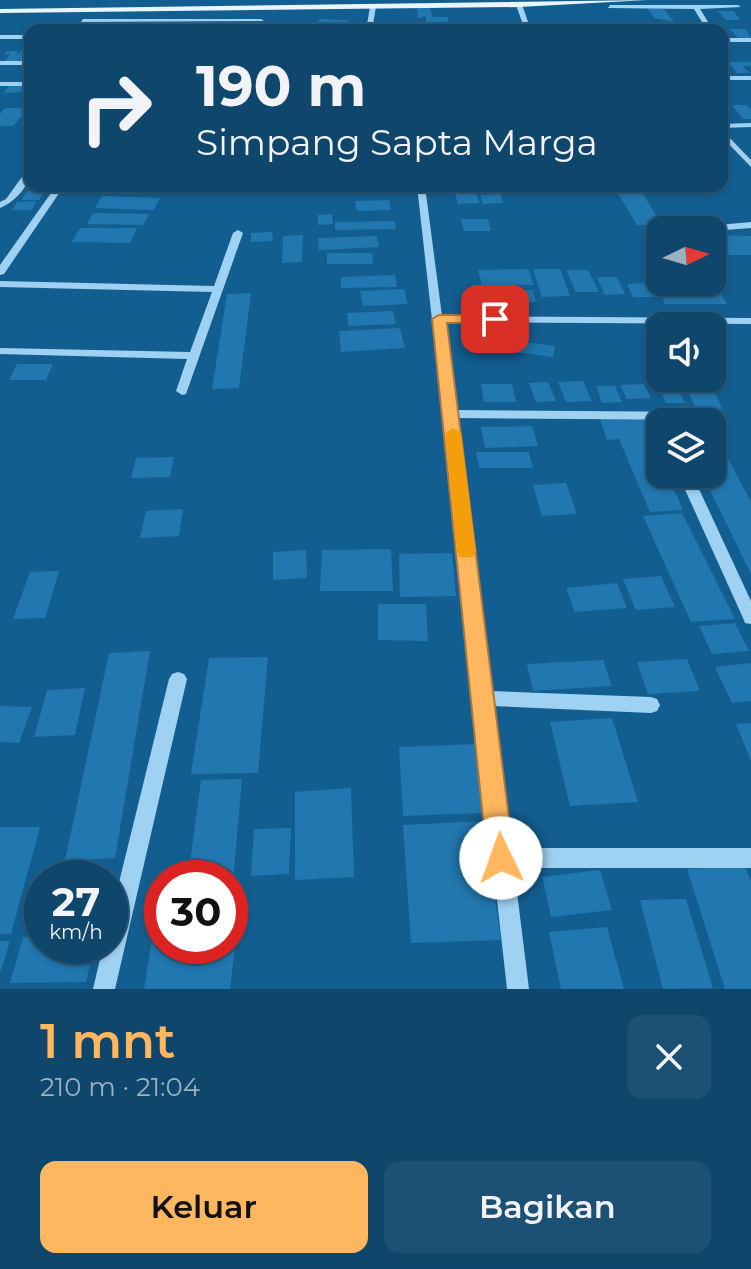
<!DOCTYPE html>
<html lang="id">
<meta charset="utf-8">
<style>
body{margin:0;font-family:Montserrat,sans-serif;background:#1c5074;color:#f1f3f6;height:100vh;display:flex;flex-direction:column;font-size:30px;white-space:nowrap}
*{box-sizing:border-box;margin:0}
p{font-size:26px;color:#9bb1c2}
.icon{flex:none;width:44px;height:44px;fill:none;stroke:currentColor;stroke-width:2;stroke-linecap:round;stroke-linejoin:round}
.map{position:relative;height:989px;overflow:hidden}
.panel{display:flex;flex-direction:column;background:#0e466c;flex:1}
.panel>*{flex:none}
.guide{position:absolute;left:24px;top:24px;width:704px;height:168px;border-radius:16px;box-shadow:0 2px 6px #0004,0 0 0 2px #2e5e7f;background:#0e466c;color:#f1f3f6;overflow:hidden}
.needle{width:52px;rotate:85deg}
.buttons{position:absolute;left:646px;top:216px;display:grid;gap:16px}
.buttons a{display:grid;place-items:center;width:80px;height:80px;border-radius:16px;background:#0e466c;box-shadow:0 2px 6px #0004,0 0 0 2px #2e5e7f;font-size:40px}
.speed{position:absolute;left:24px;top:860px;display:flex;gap:16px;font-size:40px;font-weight:700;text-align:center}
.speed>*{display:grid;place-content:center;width:104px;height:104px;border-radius:50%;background:#0e466c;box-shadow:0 2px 6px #0004,0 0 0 2px #2e5e7f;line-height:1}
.speed small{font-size:20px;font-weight:400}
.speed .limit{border:12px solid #d22;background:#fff;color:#111}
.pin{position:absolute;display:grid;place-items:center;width:68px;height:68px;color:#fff;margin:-34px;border-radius:16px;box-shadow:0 4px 12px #0006}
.me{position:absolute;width:88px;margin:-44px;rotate:357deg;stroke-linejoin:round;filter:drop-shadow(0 0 6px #0008)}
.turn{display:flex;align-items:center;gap:28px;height:168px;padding:0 40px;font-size:36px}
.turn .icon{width:104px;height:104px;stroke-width:2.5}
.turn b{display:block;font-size:56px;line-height:68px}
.round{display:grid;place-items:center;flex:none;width:84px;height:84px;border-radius:16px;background:#1c5074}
.headline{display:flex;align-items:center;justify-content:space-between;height:136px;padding:0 40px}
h1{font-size:48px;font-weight:600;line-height:60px;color:#ffb75f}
.cta{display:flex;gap:16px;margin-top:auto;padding:16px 40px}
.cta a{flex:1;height:92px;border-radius:16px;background:#ffb75f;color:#111;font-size:32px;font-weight:600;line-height:92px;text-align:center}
.cta a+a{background:#1c5074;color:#f1f3f6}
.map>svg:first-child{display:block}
.building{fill:#2177af}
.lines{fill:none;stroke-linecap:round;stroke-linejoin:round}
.minor{fill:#9fd1f2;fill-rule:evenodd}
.major{fill:#e9f5ff;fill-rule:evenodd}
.route{fill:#ffb75f;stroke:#a6773e;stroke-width:2}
.slow{fill:#f59e0b}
</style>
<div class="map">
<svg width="751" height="989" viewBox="0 0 751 989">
<rect width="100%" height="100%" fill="#135e90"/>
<g class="building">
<polygon points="417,7 430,8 433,17 448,17 448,22 426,25 426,16 418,18"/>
<polygon points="647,8 664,9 674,22 654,18"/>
<polygon points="718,11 734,11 740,20 726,20"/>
<polygon points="320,19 349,20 348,23 330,23 328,30 312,30"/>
<polygon points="730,29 746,29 751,38 738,38"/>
<polygon points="22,50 30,50 30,62 24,62 29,55 23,61 4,62 10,54 4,54 7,51 19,51 16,54 19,54"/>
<polygon points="728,62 751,62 751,66 742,66 750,73 737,73"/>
<polygon points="10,85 30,85 30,92 3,93"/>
<polygon points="732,105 746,105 751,109 751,119 743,119"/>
<polygon points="5,108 28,108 13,126 0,126 0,114"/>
<polygon points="32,186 49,186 39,200 21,200"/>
<polygon points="474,186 512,186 513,192 475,191"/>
<polygon points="523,186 548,186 551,194 525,194"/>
<polygon points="640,189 662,225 637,225 616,190"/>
<polygon points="455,193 476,193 480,203 458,204"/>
<polygon points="500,194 503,203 483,204 480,195"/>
<polygon points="102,196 160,198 154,210 95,208"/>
<polygon points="389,200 391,210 357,211 355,201"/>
<polygon points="36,201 32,210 12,210 17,202"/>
<polygon points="93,213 149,214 143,225 87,224"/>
<polygon points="332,214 333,224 318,225 318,215"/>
<polygon points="461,219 488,219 491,231 464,231"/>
<polygon points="395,221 396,229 335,230 335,222"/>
<polygon points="80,228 137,228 130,243 72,242"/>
<polygon points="272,232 273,241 251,242 251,233"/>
<polygon points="303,235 302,262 282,263 283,236"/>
<polygon points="712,235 751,236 751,255 712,255"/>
<polygon points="377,236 379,247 319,250 318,238"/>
<polygon points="327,253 372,253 373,264 327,264"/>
<polygon points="528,269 534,285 482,286 478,270"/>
<polygon points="533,269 560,269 570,296 542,297"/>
<polygon points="566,270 588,270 599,292 576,292"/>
<polygon points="395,275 397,287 341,288 341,277"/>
<polygon points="597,277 617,277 625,294 605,295"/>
<polygon points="648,283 655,297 633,297 627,284"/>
<polygon points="404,289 408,304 363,306 360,291"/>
<polygon points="492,290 533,290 536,302 495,303"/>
<polygon points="251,293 239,388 212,389 227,294"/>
<polygon points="660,293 720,293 727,304 665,304"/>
<polygon points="393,311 396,324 348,326 347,313"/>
<polygon points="400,328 405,348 341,352 339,331"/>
<polygon points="496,338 555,346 553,357 493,349"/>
<polygon points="17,364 53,364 46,380 9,380"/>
<polygon points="583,381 592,401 566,402 558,382"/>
<polygon points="548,382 556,401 536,402 529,383"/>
<polygon points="481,384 512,384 516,402 484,402"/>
<polygon points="644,384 651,398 627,399 620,385"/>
<polygon points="596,386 615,386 622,402 602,403"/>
<polygon points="658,386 677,386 685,403 666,403"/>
<polygon points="712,388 723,409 697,409 686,389"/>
<polygon points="648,418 657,438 650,438 660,459 660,474 667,474 683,510 650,512 619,439 607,440 600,419"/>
<polygon points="532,426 538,446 485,448 481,427"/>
<polygon points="712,428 751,502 751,574 702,474 712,474"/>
<polygon points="476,452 529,452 533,468 479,468"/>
<polygon points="174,457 170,477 131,478 136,458"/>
<polygon points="566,483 577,514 542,516 533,485"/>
<polygon points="183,509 179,536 140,538 146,511"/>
<polygon points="682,513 735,619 691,622 643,516"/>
<polygon points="391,549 393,591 320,591 322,550"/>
<polygon points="306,550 307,578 273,580 273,552"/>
<polygon points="452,553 456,596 400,597 399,554"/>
<polygon points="59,571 45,618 13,619 30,572"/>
<polygon points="661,576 675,607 636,610 623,579"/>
<polygon points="617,583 627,608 575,612 566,588"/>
<polygon points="378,604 426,604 428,641 378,640"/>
<polygon points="735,623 749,651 712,654 699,626"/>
<polygon points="150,651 115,858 65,861 109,653"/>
<polygon points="268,657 258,773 191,774 209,658"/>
<polygon points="687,659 700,691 648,694 637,662"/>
<polygon points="603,660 612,686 533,691 527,664"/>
<polygon points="751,663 751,701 732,703 715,667"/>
<polygon points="85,688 75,735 34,737 47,690"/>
<polygon points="0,706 32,707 19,743 0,742"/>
<polygon points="612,718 638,802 570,806 550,722"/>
<polygon points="751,723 751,761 736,724"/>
<polygon points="476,744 486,813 403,816 399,747"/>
<polygon points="242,779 232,892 230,891 230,878 188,878 201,780"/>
<polygon points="351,788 354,877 295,880 295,792"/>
<polygon points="484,821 501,940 411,943 403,825"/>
<polygon points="0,827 40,827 11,934 0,934"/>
<polygon points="291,828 289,874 251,876 254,829"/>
<polygon points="745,866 751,882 751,989 725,989 687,869"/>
<polygon points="600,870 612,910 551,917 542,877"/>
<polygon points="88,872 87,878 42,878 42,928 25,929 38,874"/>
<polygon points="686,899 713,988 663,989 640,900"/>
<polygon points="607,927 624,989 561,989 549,932"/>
<polygon points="42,936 42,946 94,946 86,982 10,983 23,937"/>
<polygon points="152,940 162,940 162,946 230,946 230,940 236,940 230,989 144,989"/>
<polygon points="0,941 10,941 1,971 0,971"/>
</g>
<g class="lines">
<g class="minor">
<polygon points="519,3 522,5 531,30 525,30 516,5"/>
<polygon points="373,5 376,7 372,30 366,30 370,7"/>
<polygon points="610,5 738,5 741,7 700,9 713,30 707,30 694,9 608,8"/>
<polygon points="83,19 261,19 264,21 81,22"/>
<rect x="0" y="35" width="30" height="4"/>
<rect x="722" y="38" width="29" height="4"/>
<rect x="0" y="61" width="30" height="4"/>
<rect x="722" y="76" width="29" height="4"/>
<rect x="0" y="82" width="30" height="4"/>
<polygon points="751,123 751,127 722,128 722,124"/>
<polygon points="722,130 751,160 751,167 722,137"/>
<path d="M27,170H30C30,186 15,202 0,208V202L6,199Z"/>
<polygon points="56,186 64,186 4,274 0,275 0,265"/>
<polygon points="417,186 425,186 442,316 751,318 751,324 443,322 454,410 710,412 716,416 710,420 455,418 491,691 651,697 657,699 660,705 657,711 651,713 493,706 511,848 751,848 751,868 514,868 529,989 507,989"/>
<polygon points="751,222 751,228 712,231 692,230 697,227"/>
<polygon points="238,230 243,233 186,394 182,395 176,391 187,359 0,354 0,348 190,352 212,292 0,287 0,281 214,286 233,233"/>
<polygon points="678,474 692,474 751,601 751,624 745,623 743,618"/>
<polygon points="178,672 184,674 187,679 115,989 93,989 103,946 110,946 110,919 169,679 172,674"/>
</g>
<polygon class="major" points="648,0 519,7 0,13 0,9"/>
</g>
<polygon class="route" points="439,315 495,315 502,319 495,323 447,323 514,858 510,868 501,871 491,868 487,858 432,319"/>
<polygon class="slow" points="453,428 461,433 476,552 473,557 460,557 457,552 445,433"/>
</svg>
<div class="buttons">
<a><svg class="needle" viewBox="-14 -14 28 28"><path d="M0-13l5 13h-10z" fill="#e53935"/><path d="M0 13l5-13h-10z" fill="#9bb1c2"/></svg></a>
<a><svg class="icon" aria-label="sound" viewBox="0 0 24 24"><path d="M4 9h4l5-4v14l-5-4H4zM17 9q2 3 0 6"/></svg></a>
<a><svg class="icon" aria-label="layers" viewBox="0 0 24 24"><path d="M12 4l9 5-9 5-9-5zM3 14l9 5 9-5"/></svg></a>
</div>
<div class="speed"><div>27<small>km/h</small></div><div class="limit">30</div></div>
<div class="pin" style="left:495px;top:319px;background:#d93025"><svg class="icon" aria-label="arrive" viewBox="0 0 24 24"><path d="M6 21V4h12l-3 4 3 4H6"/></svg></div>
<svg class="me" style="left:501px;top:858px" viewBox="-20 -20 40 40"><circle r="19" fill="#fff"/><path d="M0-13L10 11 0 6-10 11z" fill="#ffb75f"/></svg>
<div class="guide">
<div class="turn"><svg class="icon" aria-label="right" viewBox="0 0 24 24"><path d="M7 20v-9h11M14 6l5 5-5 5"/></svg><div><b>190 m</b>Simpang Sapta Marga</div></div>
</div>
</div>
<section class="panel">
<div class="headline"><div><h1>1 mnt</h1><p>210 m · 21:04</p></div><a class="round"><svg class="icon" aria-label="close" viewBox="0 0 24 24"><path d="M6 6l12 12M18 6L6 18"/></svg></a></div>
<div class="cta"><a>Keluar</a><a>Bagikan</a></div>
</section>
